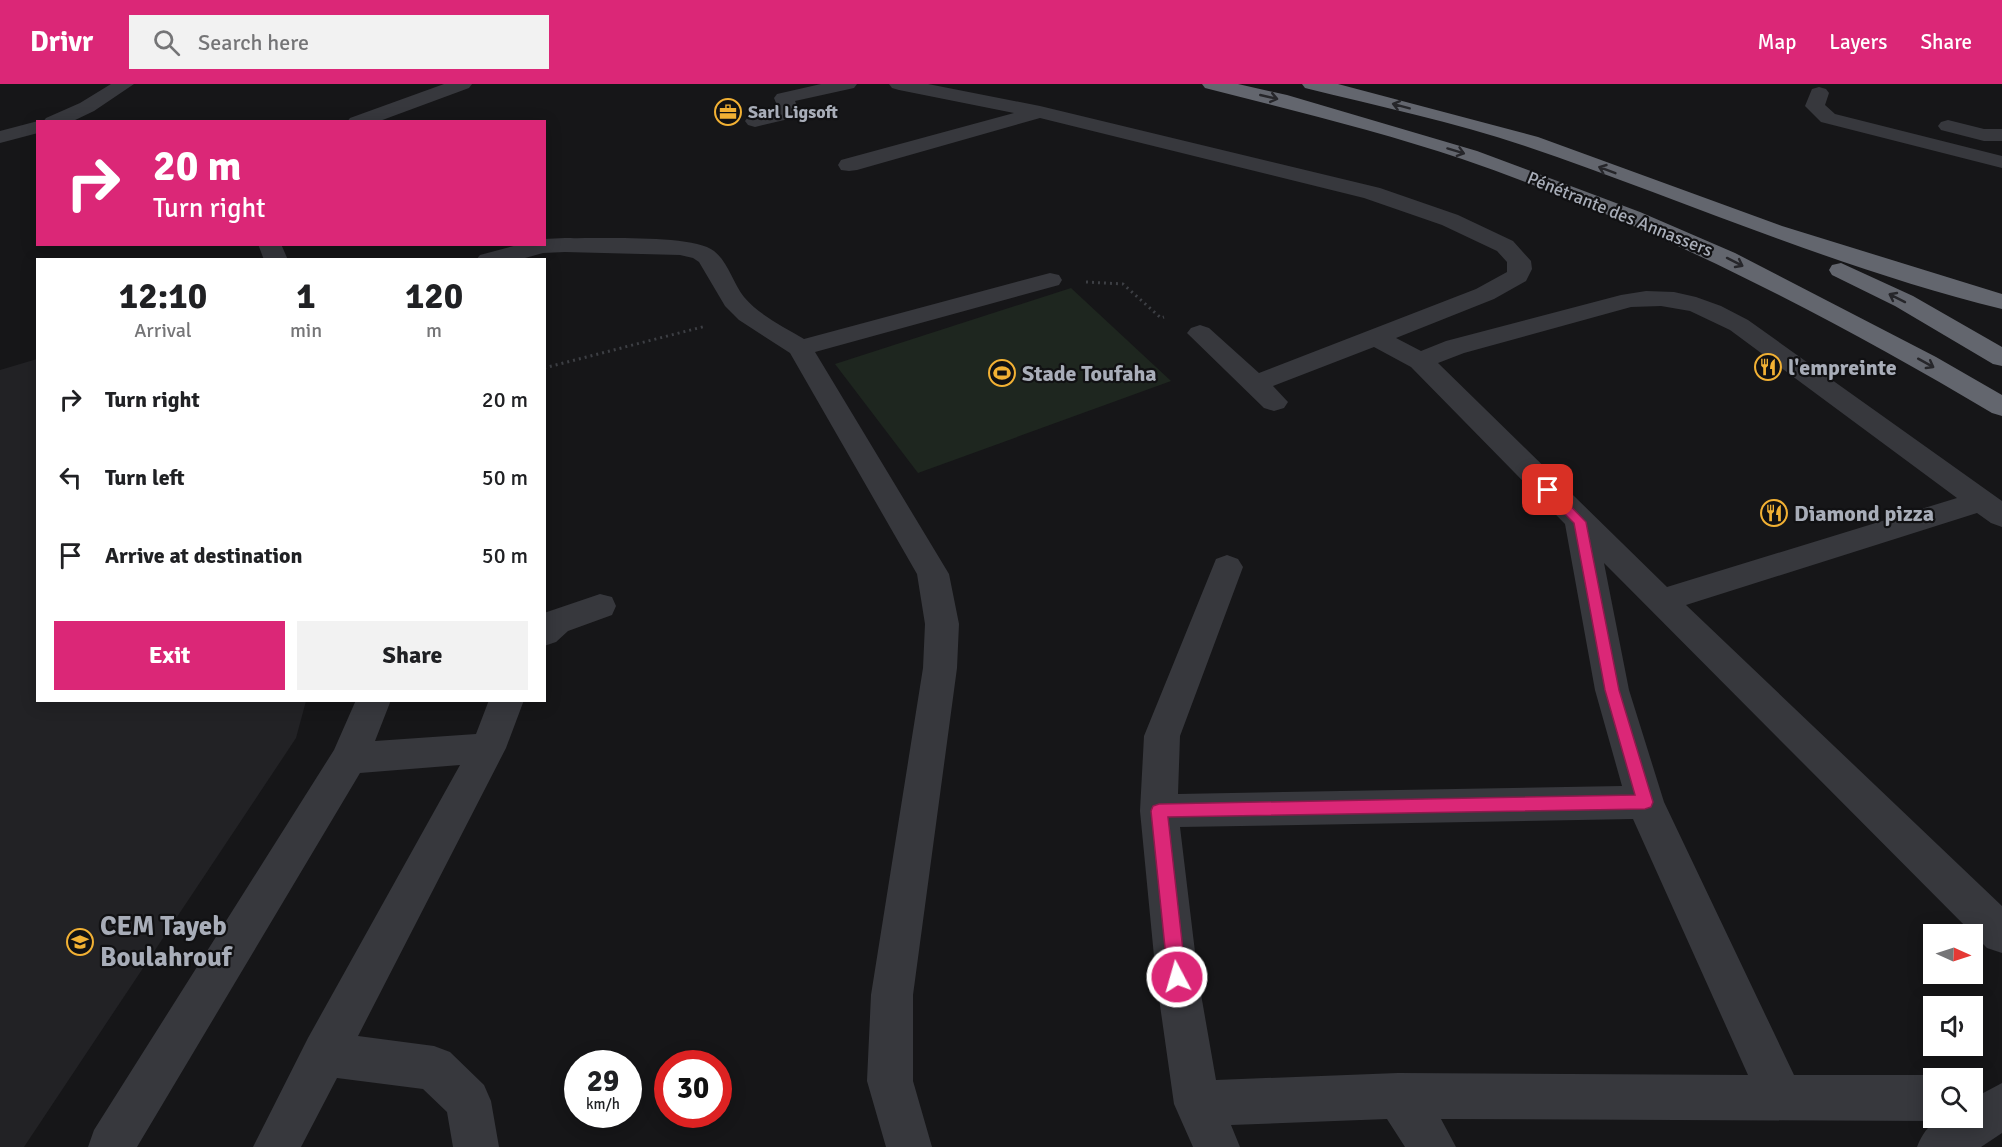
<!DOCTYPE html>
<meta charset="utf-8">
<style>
body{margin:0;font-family:Signika,sans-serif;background:#f2f2f2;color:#202124;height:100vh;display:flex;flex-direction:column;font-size:22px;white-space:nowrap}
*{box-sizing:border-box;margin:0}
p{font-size:20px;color:#757577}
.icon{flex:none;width:33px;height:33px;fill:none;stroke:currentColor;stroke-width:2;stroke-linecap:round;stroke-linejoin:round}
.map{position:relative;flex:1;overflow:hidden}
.drawer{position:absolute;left:36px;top:174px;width:510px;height:444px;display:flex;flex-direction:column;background:#fff;border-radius:0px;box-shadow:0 3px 15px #0003}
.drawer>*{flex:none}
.hud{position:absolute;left:36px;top:36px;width:510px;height:126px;border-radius:0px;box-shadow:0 3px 15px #0003;background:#db2777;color:#fff;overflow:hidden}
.needle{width:39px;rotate:93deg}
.controls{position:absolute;left:1923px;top:840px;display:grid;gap:12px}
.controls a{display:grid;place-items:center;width:60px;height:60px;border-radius:0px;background:#fff;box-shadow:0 3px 15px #0003;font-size:30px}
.speed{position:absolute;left:564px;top:966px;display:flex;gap:12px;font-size:30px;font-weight:700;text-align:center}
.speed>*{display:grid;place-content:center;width:78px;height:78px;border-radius:50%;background:#fff;box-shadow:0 3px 15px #0003;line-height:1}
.speed small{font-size:15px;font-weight:400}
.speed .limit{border:9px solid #d22;background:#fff;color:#111}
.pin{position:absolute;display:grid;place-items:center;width:51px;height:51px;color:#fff;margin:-26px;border-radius:12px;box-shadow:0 3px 9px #0006}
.me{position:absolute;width:66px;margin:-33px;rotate:354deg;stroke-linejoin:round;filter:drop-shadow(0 0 4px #0008)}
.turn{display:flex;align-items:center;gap:21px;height:126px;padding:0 18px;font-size:27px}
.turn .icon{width:78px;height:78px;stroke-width:2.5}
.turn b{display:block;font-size:42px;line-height:51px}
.eta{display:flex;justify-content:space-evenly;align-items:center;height:102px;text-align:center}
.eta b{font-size:36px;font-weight:800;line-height:42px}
.primary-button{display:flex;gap:12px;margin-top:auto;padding:12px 18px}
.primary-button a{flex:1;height:69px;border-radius:0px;background:#db2777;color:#fff;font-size:24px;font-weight:800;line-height:69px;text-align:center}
.primary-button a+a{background:#f2f2f2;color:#202124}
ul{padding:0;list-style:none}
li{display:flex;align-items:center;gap:18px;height:78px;padding:0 18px}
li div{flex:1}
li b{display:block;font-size:22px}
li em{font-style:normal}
header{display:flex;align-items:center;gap:36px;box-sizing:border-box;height:84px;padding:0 30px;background:#db2777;color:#fff}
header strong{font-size:28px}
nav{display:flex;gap:33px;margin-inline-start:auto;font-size:21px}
.search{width:420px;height:54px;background:#f2f2f2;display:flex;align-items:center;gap:15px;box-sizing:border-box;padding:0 21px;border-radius:0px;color:#757577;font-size:22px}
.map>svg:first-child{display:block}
.built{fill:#222225}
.green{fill:#1e261f}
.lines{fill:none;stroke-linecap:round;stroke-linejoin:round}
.path{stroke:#3d3f44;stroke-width:3;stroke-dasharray:2 4;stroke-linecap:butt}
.minor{fill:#37383d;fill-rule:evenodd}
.highway{fill:#63666e;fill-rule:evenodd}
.oneway{stroke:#26262a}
.route{fill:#db2777;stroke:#8e194d;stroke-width:1.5}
.labels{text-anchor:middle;stroke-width:4.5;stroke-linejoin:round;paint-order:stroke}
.far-poi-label{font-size:18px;font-weight:bold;fill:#a8adb8;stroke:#111113;text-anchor:start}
.far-street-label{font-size:18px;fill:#a8adb8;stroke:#111113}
.poi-label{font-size:22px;font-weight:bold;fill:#a8adb8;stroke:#111113;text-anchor:start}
.near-poi-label{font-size:27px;font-weight:bold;fill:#a8adb8;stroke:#111113;text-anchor:start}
</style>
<header>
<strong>Drivr</strong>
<div class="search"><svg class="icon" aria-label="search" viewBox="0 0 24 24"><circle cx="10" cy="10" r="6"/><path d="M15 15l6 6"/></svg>Search here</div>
<nav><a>Map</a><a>Layers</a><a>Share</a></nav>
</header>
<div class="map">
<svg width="2002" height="1063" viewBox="0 0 2002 1063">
<rect width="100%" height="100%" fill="#161618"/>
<polygon class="built" points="37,275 38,616 306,617 296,654 24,1063 0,1063 0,286"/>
<polygon class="green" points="1071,204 1171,297 918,389 835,280"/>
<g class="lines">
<g class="path">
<polyline points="1086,198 1123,200 1161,234 1164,233"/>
<polyline points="544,284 706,242"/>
</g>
<g class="minor">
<polygon points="111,0 134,0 94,27 71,38 43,38 46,34 80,19"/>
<polygon points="444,0 472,0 469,4 377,38 347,38 350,34"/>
<polygon points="821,0 857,0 854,4 795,17 800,29 797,33 755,43 748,41 745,37 748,33 779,26 774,14 777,10"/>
<path d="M889,0H928L1040,22L1380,104L1458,131L1513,157L1531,177L1532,185L1526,197L1494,215L1396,254L1421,267L1446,257L1621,211L1646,207L1674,208L1696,213L1721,222L1748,236L2002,417V443L1991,439L1977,429L1686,521L2002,822V869L1987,864L1604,479L1629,606L1664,718L1794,991H1934L1942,994H1934V1034H1942L1934,1037L1441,1035L1456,1063H1405L1387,1035L1231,1041L1240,1063H1193L1174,1020L1156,893L1140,727L1144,652L1216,475L1227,471L1238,475L1243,483L1180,652L1178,710L1622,702L1595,606L1565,440L1411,283L1374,263L1273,302L1288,318L1284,324L1274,327L1264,324L1187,249L1191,244L1200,241L1209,244L1259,289L1476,205L1507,188V178L1497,167L1442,141L1364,114L1040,34L857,86L849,87L841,86L838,81L841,76L1014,29L899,6L892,4ZM1661,222L1690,227L1730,246L1957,414L1667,503L1438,279L1464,269L1631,223ZM1633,735L1748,991L1398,989L1216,996L1198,893L1180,743Z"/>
<polygon points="1819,3 1826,5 1829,9 1825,21 1835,30 2002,72 2002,84 1821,38 1805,22 1812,5"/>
<polygon points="1948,36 1984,45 2002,45 2002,57 1984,57 1941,46 1938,42 1941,38"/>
<polygon points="38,37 40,38 38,38 38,49 0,59 0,47"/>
<path d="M565,154C595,155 693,150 714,167C728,178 733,199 744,213C759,231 784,243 804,255L1050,189L1059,191L1062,196L1059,201L815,268L949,490L959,540L957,584L913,911V997L932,1063H886L867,997L871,911L923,584L925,540L917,490L790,269L739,236L725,222L699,178L693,174L680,171L565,168L543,169L518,176H476L480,171L521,160H544V155Z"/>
<polygon points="258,160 281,160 288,176 264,176"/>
<polygon points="600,510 612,513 616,522 612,531 568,547 556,558 544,562 544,529"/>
<polygon points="356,616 391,616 375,657 476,650 489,616 524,616 506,664 358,952 434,962 450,968 484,1001 491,1017 499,1063 453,1063 447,1028 423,1005 337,994 301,1063 253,1063 308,954 460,681 360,689 137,1063 88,1063 94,1046 334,666"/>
<path d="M2002,999V1049L1981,1063H1917C1929,1033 1943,1034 1972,1034V1015Z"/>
</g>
<g class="highway">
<path d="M1202,0H1238L1287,11L1477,67L1640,128L1735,169L1936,273L2002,311V332L1992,329C1824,229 1648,139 1462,75C1378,47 1291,26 1205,4Z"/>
<path d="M1302,0H1338L1538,53L1782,142L2002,210V225C1838,185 1684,116 1525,62C1453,38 1378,22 1305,4Z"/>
<polygon points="1841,179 1913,212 2002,263 2002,282 1993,280 1895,222 1832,191 1829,186 1832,181"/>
</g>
</g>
<defs><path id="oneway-shaft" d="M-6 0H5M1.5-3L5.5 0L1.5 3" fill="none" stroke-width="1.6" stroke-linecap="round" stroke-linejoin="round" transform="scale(1.5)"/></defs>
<g class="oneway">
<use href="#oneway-shaft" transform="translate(1269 13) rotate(13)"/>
<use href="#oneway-shaft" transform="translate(1401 22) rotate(-165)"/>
<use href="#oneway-shaft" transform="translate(1456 67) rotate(17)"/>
<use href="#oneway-shaft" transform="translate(1607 86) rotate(-159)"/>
<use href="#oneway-shaft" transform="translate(1735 178) rotate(27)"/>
<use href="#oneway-shaft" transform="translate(1897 214) rotate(-153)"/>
<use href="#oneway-shaft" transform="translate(1926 279) rotate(29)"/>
</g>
<polygon class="route" points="1548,401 1552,403 1586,438 1619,606 1653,718 1651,723 1645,725 1168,733 1186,893 1183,899 1177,902 1171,899 1168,893 1151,727 1153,722 1159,720 1635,711 1605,606 1574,439 1544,409 1542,406"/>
<defs>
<symbol id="office-ring" viewBox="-11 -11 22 22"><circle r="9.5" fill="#111113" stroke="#f2b134" stroke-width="1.5"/><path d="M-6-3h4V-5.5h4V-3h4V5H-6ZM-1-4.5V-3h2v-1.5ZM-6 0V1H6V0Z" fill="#f2b134"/></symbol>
<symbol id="restaurant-ring" viewBox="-11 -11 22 22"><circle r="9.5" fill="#111113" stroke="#f2b134" stroke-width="1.5"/><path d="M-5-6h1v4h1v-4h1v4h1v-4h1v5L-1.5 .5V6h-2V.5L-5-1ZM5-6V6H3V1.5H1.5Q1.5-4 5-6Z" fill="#f2b134"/></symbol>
<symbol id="stadium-ring" viewBox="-11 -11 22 22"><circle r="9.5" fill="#111113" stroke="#f2b134" stroke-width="1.5"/><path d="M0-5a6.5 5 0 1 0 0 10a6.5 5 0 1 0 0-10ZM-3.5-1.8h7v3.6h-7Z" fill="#f2b134"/></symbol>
<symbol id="school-ring" viewBox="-11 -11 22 22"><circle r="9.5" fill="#111113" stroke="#f2b134" stroke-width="1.5"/><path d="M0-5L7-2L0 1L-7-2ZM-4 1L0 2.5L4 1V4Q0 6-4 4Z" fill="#f2b134"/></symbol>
</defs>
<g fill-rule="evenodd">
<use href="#office-ring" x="713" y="13" width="30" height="30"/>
<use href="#restaurant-ring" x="1753" y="268" width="30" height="30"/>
<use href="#stadium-ring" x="987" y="274" width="30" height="30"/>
<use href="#restaurant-ring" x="1759" y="414" width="30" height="30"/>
<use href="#school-ring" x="65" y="843" width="30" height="30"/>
</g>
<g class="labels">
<g class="far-poi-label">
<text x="748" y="34">Sarl Ligsoft</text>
</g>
<g class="far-street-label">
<text transform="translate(1620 130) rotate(22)" y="6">Pénétrante des Annassers</text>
</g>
<g class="poi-label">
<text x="1788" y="291">l'empreinte</text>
<text x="1022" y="297">Stade Toufaha</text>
<text x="1794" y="437">Diamond pizza</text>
</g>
<g class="near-poi-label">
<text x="100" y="851">CEM Tayeb<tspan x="100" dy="31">Boulahrouf</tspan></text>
</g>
</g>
</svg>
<div class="controls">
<a><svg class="needle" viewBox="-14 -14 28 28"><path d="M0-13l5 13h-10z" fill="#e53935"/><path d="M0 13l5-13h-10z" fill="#757577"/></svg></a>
<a><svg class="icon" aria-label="sound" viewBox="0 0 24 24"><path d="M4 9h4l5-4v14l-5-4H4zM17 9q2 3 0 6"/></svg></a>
<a><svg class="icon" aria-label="search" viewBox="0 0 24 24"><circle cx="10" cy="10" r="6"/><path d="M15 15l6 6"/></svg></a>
</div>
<div class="speed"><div>29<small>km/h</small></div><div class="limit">30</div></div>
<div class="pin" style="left:1548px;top:406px;background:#d93025"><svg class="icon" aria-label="arrive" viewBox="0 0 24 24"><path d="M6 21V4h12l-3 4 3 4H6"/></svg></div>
<svg class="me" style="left:1177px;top:893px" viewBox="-20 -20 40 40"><circle r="17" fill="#db2777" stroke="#fff" stroke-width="3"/><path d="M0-11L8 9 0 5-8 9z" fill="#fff"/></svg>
<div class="hud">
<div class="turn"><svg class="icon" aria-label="right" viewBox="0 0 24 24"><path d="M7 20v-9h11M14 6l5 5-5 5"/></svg><div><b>20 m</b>Turn right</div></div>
</div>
<section class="drawer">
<div class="eta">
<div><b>12:10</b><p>Arrival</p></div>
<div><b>1</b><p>min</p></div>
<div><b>120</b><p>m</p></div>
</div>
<ul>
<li><svg class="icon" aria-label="right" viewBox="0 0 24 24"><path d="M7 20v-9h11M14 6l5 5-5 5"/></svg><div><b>Turn right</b></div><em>20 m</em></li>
<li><svg class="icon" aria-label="left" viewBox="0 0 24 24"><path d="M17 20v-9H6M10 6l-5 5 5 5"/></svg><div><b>Turn left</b></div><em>50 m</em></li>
<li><svg class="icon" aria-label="arrive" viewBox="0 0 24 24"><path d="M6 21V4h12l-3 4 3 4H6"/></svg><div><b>Arrive at destination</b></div><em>50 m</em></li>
</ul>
<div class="primary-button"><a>Exit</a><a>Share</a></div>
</section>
</div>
